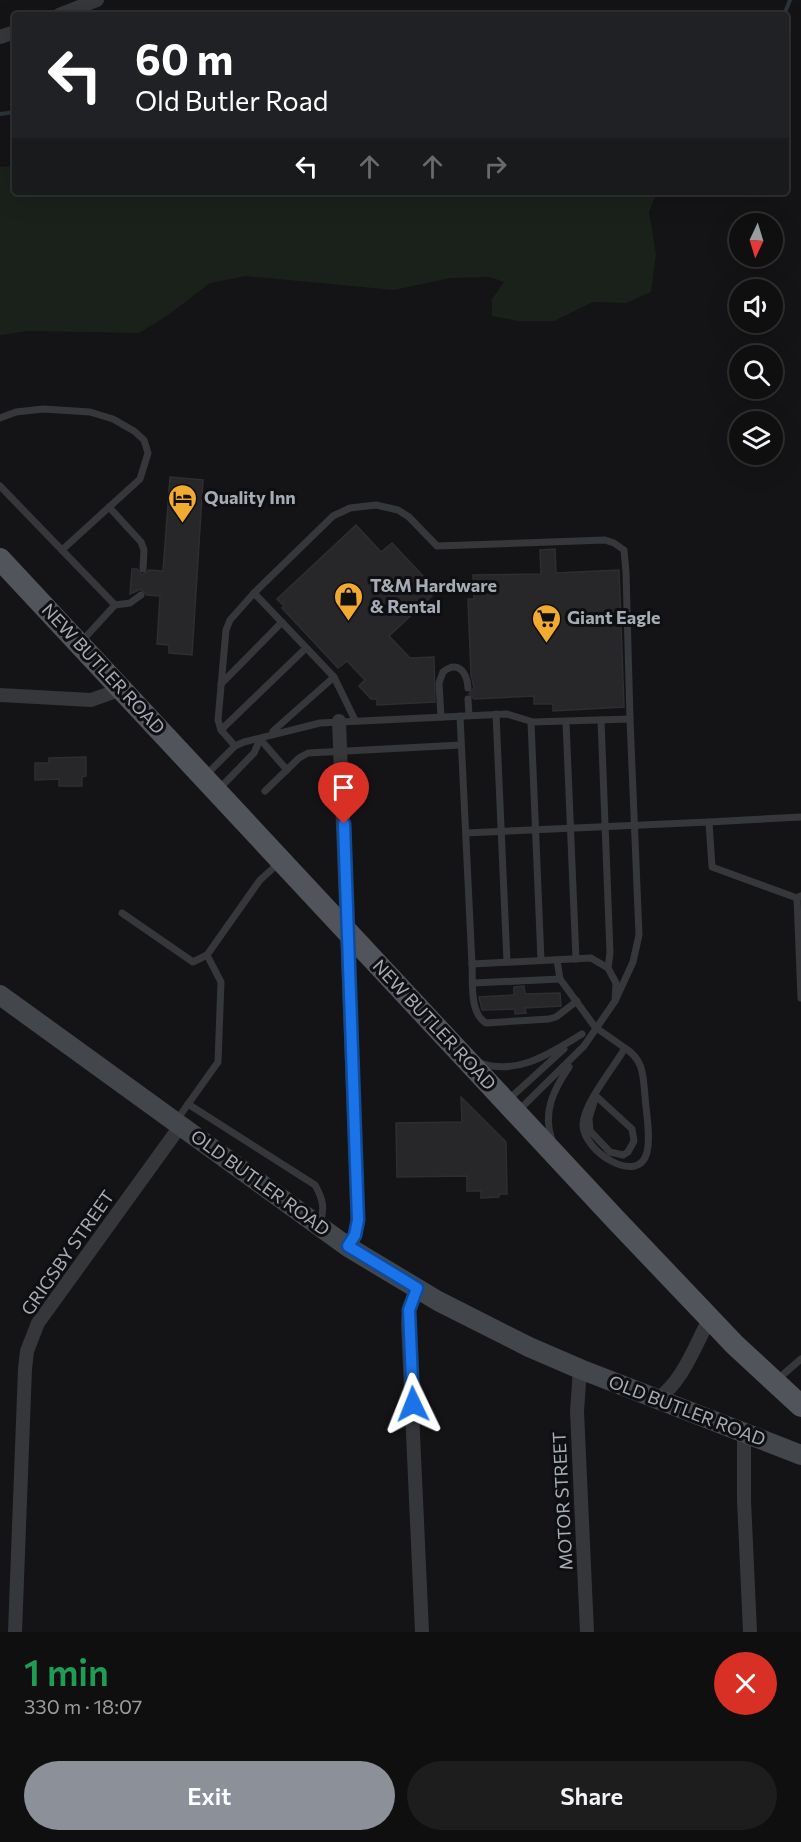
<!DOCTYPE html>
<meta charset="utf-8">
<style>
body{margin:0;font-family:Commissioner,sans-serif;background:#1d1d1e;color:#f1f3f6;height:100vh;display:flex;flex-direction:column;font-size:22px;white-space:nowrap}
*{box-sizing:border-box;margin:0}
p{font-size:20px;color:#9b9c9f}
.icon{flex:none;width:33px;height:33px;fill:none;stroke:currentColor;stroke-width:2;stroke-linecap:round;stroke-linejoin:round}
.map{position:relative;height:1632px;overflow:hidden}
.side{display:flex;flex-direction:column;background:#0f0f10;flex:1}
.side>*{flex:none}
.guide{position:absolute;left:12px;top:12px;width:777px;height:183px;border-radius:6px;box-shadow:0 6px 24px #0002,0 0 0 2px #2f2f30;background:#202124;color:#fff;overflow:hidden}
.needle{width:39px;rotate:184deg}
.controls{position:absolute;left:729px;top:213px;display:grid;gap:12px}
.controls a{display:grid;place-items:center;width:54px;height:54px;border-radius:50%;background:#0f0f10;box-shadow:0 6px 24px #0002,0 0 0 2px #2f2f30;font-size:30px}
.pin{position:absolute;display:grid;place-items:center;width:51px;height:51px;color:#fff;margin:-62px -26px;border-radius:50% 50% 50% 0;rotate:-45deg;box-shadow:0 0 6px #0007}
.pin .icon{rotate:45deg}
.me{position:absolute;width:66px;margin:-33px;rotate:358deg;stroke-linejoin:round;filter:drop-shadow(0 0 4px #0008)}
.turn{display:flex;align-items:center;gap:21px;height:126px;padding:0 24px;font-size:27px}
.turn .icon{width:78px;height:78px;stroke-width:2.5}
.turn b{display:block;font-size:42px;line-height:51px}
.lanes{display:flex;align-items:center;height:57px;padding:0 24px;background:#0003;justify-content:center;gap:30px;direction:ltr}
.lanes .off{opacity:.35}
.round{display:grid;place-items:center;flex:none;width:63px;height:63px;border-radius:32px;background:#1d1d1e}
.head{display:flex;align-items:center;justify-content:space-between;height:102px;padding:0 24px}
h1{font-size:36px;font-weight:600;line-height:45px;color:#1e9e55}
.button{display:flex;gap:12px;margin-top:auto;padding:12px 24px}
.button a{flex:1;height:69px;border-radius:36px;background:#8c9099;color:#fff;font-size:24px;font-weight:600;line-height:69px;text-align:center}
.button a+a{background:#1d1d1e;color:#f1f3f6}
.map>svg:first-child{display:block}
.green{fill:#1a211b}
.lines{fill:none;stroke-linecap:round;stroke-linejoin:round}
.stream{stroke:#2b343a;stroke-width:4}
.building{fill:#27272a;stroke:#2e2e32;stroke-width:1.5}
.lane{stroke:#35373b;stroke-width:7}
.street{stroke:#35373b;stroke-width:14}
.secondary{stroke:#43464b;stroke-width:20}
.primary{stroke:#51545a;stroke-width:22}
.route-casing{stroke:#114b97;stroke-width:15}
.route{stroke:#1a73e8;stroke-width:10}
.labels{text-anchor:middle;stroke-width:6;stroke-linejoin:round;paint-order:stroke}
.poi-label{font-size:18px;font-weight:bold;fill:#a6acb6;stroke:#0f0f11;text-anchor:start}
.street-label{font-size:18px;fill:#a6acb6;stroke:#0f0f11}
</style>
<div class="map">
<svg width="801" height="1632" viewBox="0 0 801 1632">
<rect width="100%" height="100%" fill="#141416"/>
<polygon class="green" points="15,166 15,192 657,192 649,212 656,254 651,292 626,303 593,302 554,321 518,321 492,316 492,299 504,282 490,277 450,278 394,290 245,276 210,283 171,313 139,333 29,331 0,335 0,167"/>
<g class="lines">
<g class="stream">
<polyline points="784,15 790,0"/>
<polyline points="0,114 15,112"/>
</g>
</g>
<g class="building">
<polygon points="170,477 203,480 192,655 169,653 169,645 157,644 160,596 147,595 141,589 130,594 132,569 137,569 142,575 149,570 163,571"/>
<polygon points="356,525 381,552 392,543 437,591 389,636 410,658 434,657 435,702 377,705 377,699 371,699 359,686 365,680 347,661 338,668 282,608 284,606 277,599"/>
<polygon points="555,549 556,573 619,570 624,707 553,711 553,704 534,704 534,696 474,699 469,694 474,688 471,675 468,599 474,599 473,575 541,574 540,550"/>
<polygon points="86,757 86,776 82,777 82,786 59,786 59,779 35,780 35,763 49,763 49,758"/>
<polygon points="524,986 525,994 560,993 561,1006 525,1008 526,1013 515,1014 515,1009 482,1010 479,997 514,995 514,987"/>
<polygon points="461,1097 506,1142 507,1194 499,1194 499,1197 481,1198 481,1191 467,1191 467,1176 397,1177 396,1123 462,1122"/>
</g>
<g class="lines">
<g class="lane">
<polyline points="0,418 16,412 43,409 90,412 113,419 134,431 144,440 148,453 140,479 62,550"/>
<polyline points="0,486 115,605 81,642"/>
<polyline points="109,507 141,542 144,550 143,569"/>
<polyline points="254,593 333,516 350,508 376,505 398,510 409,517 437,546 605,540 614,543 624,550 626,572 630,719"/>
<polyline points="115,605 130,603 141,595"/>
<polyline points="221,684 282,622"/>
<polyline points="468,699 469,715"/>
<polyline points="496,714 507,962"/>
<polyline points="460,716 472,964 591,958 608,968 616,983 615,1001 584,1046 518,1111"/>
<path d="M441,717L439,683L443,672C458,660 467,672 468,688"/>
<polyline points="601,720 610,953 608,968"/>
<polyline points="531,722 541,960"/>
<polyline points="566,722 576,959"/>
<polyline points="221,730 306,648"/>
<polyline points="273,731 334,677"/>
<polyline points="260,739 287,770"/>
<polyline points="235,746 221,730 218,720 226,630 230,620 254,593 334,677 355,720"/>
<polyline points="205,776 235,746 244,742 320,723 507,714 533,722 630,719 639,935 633,962 615,1001"/>
<polyline points="219,789 254,753 260,739"/>
<polyline points="265,791 299,758 308,753 461,745"/>
<polyline points="709,822 801,817"/>
<polyline points="466,833 709,822 712,867 797,898 801,896"/>
<polyline points="797,898 801,998"/>
<polyline points="122,913 193,962 207,955 260,880 280,862"/>
<path d="M557,960L560,979L595,1027L625,1048C614,1067 584,1103 583,1124C582,1151 639,1187 647,1152C651,1136 646,1113 645,1096C643,1076 644,1060 625,1048"/>
<path d="M472,964C473,981 469,1013 486,1023L549,1019L556,1017L577,1001"/>
<polyline points="473,983 560,979"/>
<path d="M480,1063C518,1076 551,1053 582,1034"/>
<polygon points="596,1096 632,1129 634,1141 628,1152 623,1155 610,1152 590,1131 589,1118"/>
<polyline points="508,1100 564,1049"/>
<path d="M188,1104L315,1185C323,1199 325,1208 320,1223"/>
<polyline points="176,1121 218,1062 221,982 207,955"/>
<path d="M552,1140C542,1112 554,1089 569,1067"/>
<polyline points="778,1379 801,1359"/>
</g>
<g class="street">
<polyline points="59,15 97,0"/>
<polyline points="0,37 15,32"/>
<polyline points="0,695 91,700 122,689"/>
<polyline points="339,721 358,1220 355,1235 348,1247"/>
<polyline points="417,1288 409,1310 408,1323 422,1632"/>
<polyline points="580,1369 577,1411 587,1632"/>
<path d="M657,1399C683,1382 695,1345 710,1318"/>
<polyline points="744,1433 744,1500 750,1632"/>
<polyline points="15,1632 25,1369 27,1351 38,1323 181,1125"/>
</g>
<polyline class="secondary" points="0,995 348,1247 438,1301 529,1347 580,1369 801,1455"/>
<polyline class="primary" points="0,559 616,1220 735,1345 801,1406"/>
</g>
<g class="lines">
<defs>
<polyline id="route" points="344,824 358,1220 355,1235 348,1246 417,1288 409,1310 413,1404"/>
</defs>
<use href="#route" class="route-casing"/>
<use href="#route" class="route"/>
</g>
<defs>
<symbol id="hotel-pin" viewBox="-11 -11 22 30"><path d="M0 17L-7.5 6A9.5 9.5 0 1 1 7.5 6Z" fill="#f2ab31" stroke="#0f0f11"/><path d="M-6-4.5h1.5V1H6V5H4.5V3h-9V5H-6ZM-4 0a1.8 1.8 0 1 1 3.6 0ZM.5 0V-2.5h3Q6-2.5 6 0Z" fill="#111"/></symbol>
<symbol id="shop-pin" viewBox="-11 -11 22 30"><path d="M0 17L-7.5 6A9.5 9.5 0 1 1 7.5 6Z" fill="#f2ab31" stroke="#0f0f11"/><path d="M-5-2.5h2.3a2.7 3.5 0 0 1 5.4 0H5L5.5 6h-11ZM-1.5-2.5h3a1.5 2.3 0 0 0-3 0Z" fill="#111"/></symbol>
<symbol id="supermarket-pin" viewBox="-11 -11 22 30"><path d="M0 17L-7.5 6A9.5 9.5 0 1 1 7.5 6Z" fill="#f2ab31" stroke="#0f0f11"/><path d="M-6-5.5h2.5l.6 2H6L4.5 2H-2.5L-4.4-4H-6ZM-1.5 3.2a1.3 1.3 0 1 0 .1 0ZM3 3.2a1.3 1.3 0 1 0 .1 0Z" fill="#111"/></symbol>
</defs>
<g fill-rule="evenodd">
<use href="#hotel-pin" x="166" y="482" width="33" height="45"/>
<use href="#shop-pin" x="332" y="580" width="33" height="45"/>
<use href="#supermarket-pin" x="530" y="602" width="33" height="45"/>
</g>
<g class="labels">
<g class="poi-label">
<text x="204" y="504">Quality Inn</text>
<text x="370" y="592">T&amp;M Hardware<tspan x="370" dy="21">&amp; Rental</tspan></text>
<text x="567" y="624">Giant Eagle</text>
</g>
<g class="street-label">
<text transform="translate(103 669) rotate(47)" y="6">NEW BUTLER ROAD</text>
<text transform="translate(434 1025) rotate(47)" y="6">NEW BUTLER ROAD</text>
<text transform="translate(260 1183) rotate(36)" y="6">OLD BUTLER ROAD</text>
<text transform="translate(68 1253) rotate(-55)" y="6">GRIGSBY STREET</text>
<text transform="translate(687 1411) rotate(21)" y="6">OLD BUTLER ROAD</text>
<text transform="translate(563 1501) rotate(-93)" y="6">MOTOR STREET</text>
</g>
</g>
</svg>
<div class="controls">
<a><svg class="needle" viewBox="-14 -14 28 28"><path d="M0-13l5 13h-10z" fill="#e53935"/><path d="M0 13l5-13h-10z" fill="#9b9c9f"/></svg></a>
<a><svg class="icon" aria-label="sound" viewBox="0 0 24 24"><path d="M4 9h4l5-4v14l-5-4H4zM17 9q2 3 0 6"/></svg></a>
<a><svg class="icon" aria-label="search" viewBox="0 0 24 24"><circle cx="10" cy="10" r="6"/><path d="M15 15l6 6"/></svg></a>
<a><svg class="icon" aria-label="layers" viewBox="0 0 24 24"><path d="M12 4l9 5-9 5-9-5zM3 14l9 5 9-5"/></svg></a>
</div>
<div class="pin" style="left:344px;top:824px;background:#d93025"><svg class="icon" aria-label="arrive" viewBox="0 0 24 24"><path d="M6 21V4h12l-3 4 3 4H6"/></svg></div>
<svg class="me" style="left:413px;top:1404px" viewBox="-20 -20 40 40"><path d="M0-17L14 15 0 8-14 15z" fill="#1a73e8" stroke="#fff" stroke-width="4"/></svg>
<div class="guide">
<div class="turn"><svg class="icon" aria-label="left" viewBox="0 0 24 24"><path d="M17 20v-9H6M10 6l-5 5 5 5"/></svg><div><b>60 m</b>Old Butler Road</div></div>
<div class="lanes"><svg class="icon" aria-label="left" viewBox="0 0 24 24"><path d="M17 20v-9H6M10 6l-5 5 5 5"/></svg><svg class="icon off" aria-label="ahead" viewBox="0 0 24 24"><path d="M12 20V5M6 11l6-6 6 6"/></svg><svg class="icon off" aria-label="ahead" viewBox="0 0 24 24"><path d="M12 20V5M6 11l6-6 6 6"/></svg><svg class="icon off" aria-label="right" viewBox="0 0 24 24"><path d="M7 20v-9h11M14 6l5 5-5 5"/></svg></div>
</div>
</div>
<section class="side">
<div class="head"><div><h1>1 min</h1><p>330 m · 18:07</p></div><a class="round" style="background:#d93025;color:#fff"><svg class="icon" aria-label="close" viewBox="0 0 24 24"><path d="M6 6l12 12M18 6L6 18"/></svg></a></div>
<div class="button"><a>Exit</a><a>Share</a></div>
</section>
